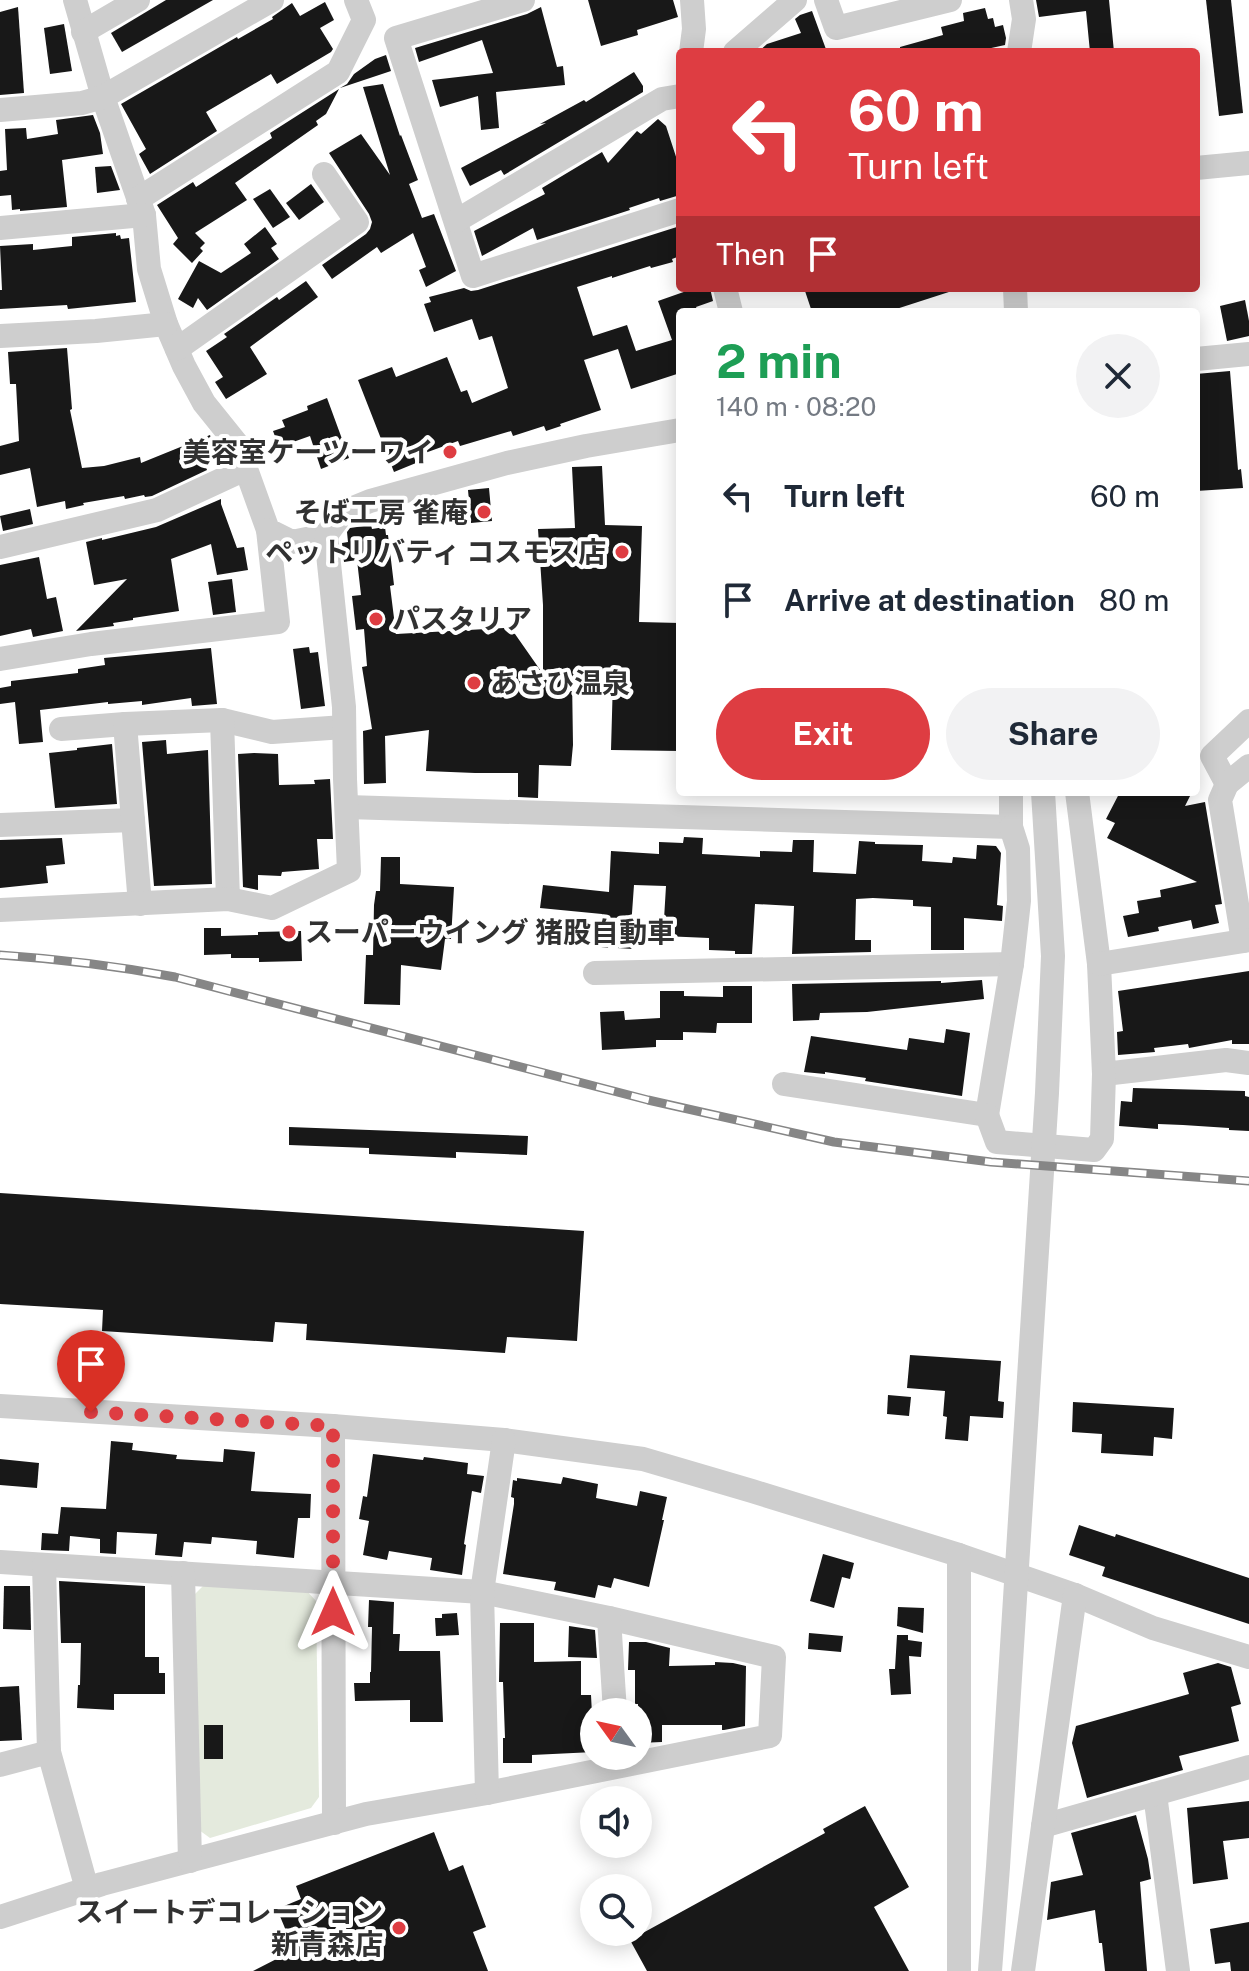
<!DOCTYPE html>
<meta charset="utf-8">
<style>
body{margin:0;font-family:"Public Sans","Noto Sans JP",sans-serif;background:#f2f2f3;color:#1f2937;height:100vh;display:flex;flex-direction:column;font-size:30px;white-space:nowrap}
*{box-sizing:border-box;margin:0}
p{font-size:26px;color:#747a83}
.icon{flex:none;width:44px;height:44px;fill:none;stroke:currentColor;stroke-width:2;stroke-linecap:round;stroke-linejoin:round}
.map{position:relative;flex:1;overflow:hidden}
.panel{position:absolute;left:676px;top:308px;width:524px;height:488px;display:flex;flex-direction:column;background:#fff;border-radius:8px;box-shadow:0 4px 20px #0003}
.panel>*{flex:none}
.guide{position:absolute;left:676px;top:48px;width:524px;height:244px;border-radius:8px;box-shadow:0 4px 20px #0003;background:#de3d42;color:#fff;overflow:hidden}
.needle{width:52px;rotate:303deg}
.buttons{position:absolute;left:580px;top:1698px;display:grid;gap:16px}
.buttons a{display:grid;place-items:center;width:72px;height:72px;border-radius:50%;background:#fff;box-shadow:0 4px 20px #0003;font-size:40px}
.pin{position:absolute;display:grid;place-items:center;width:68px;height:68px;color:#fff;margin:-82px -34px;border-radius:50% 50% 50% 0;rotate:-45deg;box-shadow:0 0 8px #0007}
.pin .icon{rotate:45deg}
.me{position:absolute;width:88px;margin:-44px;rotate:0deg;stroke-linejoin:round;filter:drop-shadow(0 0 6px #0008)}
.turn{display:flex;align-items:center;gap:28px;height:168px;padding:0 40px;font-size:36px}
.turn .icon{width:104px;height:104px;stroke-width:2.5}
.turn b{display:block;font-size:56px;line-height:68px}
.then{display:flex;align-items:center;height:76px;padding:0 40px;background:#0003;gap:16px;font-size:30px}
.round{display:grid;place-items:center;flex:none;width:84px;height:84px;border-radius:42px;background:#f2f2f3}
.overview{display:flex;align-items:center;justify-content:space-between;height:136px;padding:0 40px}
h1{font-size:48px;font-weight:700;line-height:60px;color:#1e9e55}
.cta{display:flex;gap:16px;margin-top:auto;padding:16px 40px}
.cta a{flex:1;height:92px;border-radius:48px;background:#de3d42;color:#fff;font-size:32px;font-weight:700;line-height:92px;text-align:center}
.cta a+a{background:#f2f2f3;color:#1f2937}
ul{padding:0;list-style:none}
li{display:flex;align-items:center;gap:24px;height:104px;padding:0 40px}
li div{flex:1}
li b{display:block;font-size:30px}
li em{font-style:normal}
.map>svg:first-child{display:block}
.green{fill:#e4eadd}
.building{fill:#181818}
.lines{fill:none;stroke-linecap:round;stroke-linejoin:round}
.minor{stroke:#cecece;stroke-width:24}
.rail-casing{stroke:#868686;stroke-width:9}
.rail{stroke:#fff;stroke-width:6;stroke-dasharray:18;stroke-linecap:butt}
.route{stroke:#de3d42;stroke-width:14;stroke-dasharray:0 25.2}
.poi-dot{fill:#de3d42;stroke:#fff;stroke-width:3}
.labels{text-anchor:middle;stroke-width:8;stroke-linejoin:round;paint-order:stroke}
.poi-label{font-size:28px;font-weight:bold;fill:#313131;stroke:#fff;text-anchor:end}
</style>
<div class="map">
<svg width="1249" height="1971" viewBox="0 0 1249 1971">
<rect width="100%" height="100%" fill="#fff"/>
<polygon class="green" points="207,1582 305,1589 316,1601 319,1797 311,1808 210,1838 199,1830 195,1594"/>
<g class="building">
<polygon points="166,0 213,0 122,52 111,33"/>
<polygon points="588,0 673,0 678,17 637,30 638,35 601,46"/>
<polygon points="1036,0 1109,0 1114,52 1090,52 1086,11 1039,17"/>
<polygon points="1206,0 1231,0 1243,113 1219,116"/>
<polygon points="325,2 334,20 320,28 333,49 331,52 277,84 271,74 206,112 217,131 150,174 139,154 146,149 121,104 237,37 238,39 273,19 272,17 292,3 300,16"/>
<polygon points="18,7 24,93 0,95 0,12"/>
<polygon points="541,7 557,67 563,66 565,85 496,92 499,128 481,130 478,96 440,107 432,80 493,73 482,40 419,62 415,48 527,14"/>
<polygon points="985,8 988,19 993,18 995,27 1003,25 1006,38 1005,45 973,52 900,52 900,47 943,35 941,27 964,21 963,13"/>
<polygon points="812,11 827,52 758,52 767,44 801,33 795,19 800,15"/>
<polygon points="64,24 72,71 50,74 44,28"/>
<polygon points="386,55 391,71 340,88 347,84 354,74 375,59"/>
<polygon points="634,72 643,86 643,92 504,175 501,170 470,186 461,168 546,123 540,124 584,100 586,102"/>
<polygon points="383,84 400,136 401,135 418,180 409,184 422,218 434,214 456,271 426,287 419,270 426,267 413,233 381,253 377,247 332,279 322,265 366,234 370,229 372,222 369,214 329,153 361,134 390,175 363,87"/>
<polygon points="339,89 326,114 316,121 318,125 235,183 247,200 195,233 205,243 200,248 203,251 192,263 173,244 178,238 157,205 193,182 196,187 272,138 270,133"/>
<polygon points="93,115 100,133 103,154 62,160 67,207 20,211 20,209 12,210 11,195 0,196 0,171 7,170 5,129 26,128 27,139 58,134 56,120"/>
<polygon points="658,119 666,126 680,169 680,195 660,201 659,198 629,208 630,210 537,240 533,228 482,256 474,231 545,194 542,188 602,152 608,163 637,131 641,134"/>
<polygon points="111,166 120,190 97,193 95,167"/>
<polygon points="311,184 324,202 299,220 286,203"/>
<polygon points="270,189 290,217 273,228 253,199"/>
<polygon points="680,226 680,256 672,259 673,262 651,268 650,266 612,278 612,276 577,287 593,336 627,325 636,351 672,340 658,301 695,288 710,288 713,301 696,307 698,312 680,312 680,373 631,389 618,349 584,360 601,410 560,424 561,426 546,431 544,426 513,436 511,431 460,446 458,441 414,457 416,463 394,472 358,380 392,367 396,377 447,357 461,392 467,390 472,403 508,388 492,336 479,340 472,319 434,332 424,304 431,302 429,297 464,288 471,291 478,290"/>
<polygon points="265,227 277,244 271,248 279,259 207,310 198,298 193,308 178,299 199,261 221,273 251,253 244,244"/>
<polygon points="116,233 116,236 120,235 121,239 129,238 136,302 68,309 67,305 0,309 0,290 2,290 0,246 33,244 33,250 72,246 72,237"/>
<polygon points="306,281 318,297 250,347 267,374 226,399 215,382 223,377 206,351 227,337 224,334 277,297 279,300"/>
<polygon points="804,288 951,288 952,291 887,312 812,312"/>
<polygon points="1245,300 1249,321 1249,336 1227,341 1220,306"/>
<polygon points="67,348 72,409 70,410 82,468 104,466 140,457 141,463 210,435 218,459 205,464 207,470 152,496 145,497 144,495 125,499 124,496 83,503 84,505 66,509 65,501 37,507 30,468 0,475 0,446 19,441 16,384 10,384 8,352"/>
<polygon points="1230,371 1238,470 1241,469 1243,488 1196,491 1196,374"/>
<polygon points="327,398 349,458 321,469 310,436 279,447 273,431 285,427 282,420 308,410 307,406"/>
<polygon points="602,466 605,525 642,526 639,622 680,623 680,751 611,750 613,679 572,678 573,745 571,766 539,765 538,798 518,797 518,773 475,773 426,771 429,730 385,736 386,783 364,784 363,731 372,729 362,667 367,666 364,629 356,630 352,596 361,595 357,560 344,562 342,543 348,542 347,532 350,528 371,525 372,529 385,527 386,535 388,535 394,585 390,586 396,634 504,628 515,634 543,674 543,605 538,529 575,528 572,467"/>
<polygon points="489,488 492,521 471,523 468,490"/>
<polygon points="221,499 221,504 237,548 244,547 248,570 217,575 211,544 171,559 179,611 133,618 133,620 113,623 114,626 76,631 127,579 94,585 86,542 102,538 102,540 156,527"/>
<polygon points="30,509 33,524 3,531 0,516"/>
<polygon points="39,557 47,599 56,597 63,631 33,637 31,629 0,636 0,565"/>
<polygon points="232,579 236,612 213,615 208,582"/>
<polygon points="309,647 310,653 318,652 325,706 301,709 293,649"/>
<polygon points="211,648 217,704 192,706 191,698 142,705 142,701 108,704 108,702 40,710 43,742 19,744 15,702 0,704 0,688 11,686 11,681 78,673 78,669 105,665 104,658"/>
<polygon points="166,740 167,754 208,750 212,884 154,886 142,742"/>
<polygon points="112,744 117,804 55,808 49,753 77,750 77,748"/>
<polygon points="254,753 278,754 279,785 315,784 314,780 330,779 333,839 317,839 319,869 282,872 281,876 258,875 258,890 243,887 238,754"/>
<polygon points="1120,792 1192,792 1185,806 1205,802 1222,904 1215,905 1219,923 1193,929 1191,920 1158,927 1159,931 1128,937 1123,916 1139,913 1137,901 1161,897 1160,890 1197,882 1107,838 1115,823 1106,819"/>
<polygon points="684,837 703,838 702,854 760,857 760,851 792,852 793,840 814,840 813,872 856,874 859,841 875,842 875,844 923,845 922,861 952,863 953,857 976,859 977,845 996,846 1001,853 997,905 1003,906 1002,921 964,918 964,950 931,950 931,907 913,906 913,900 873,898 856,899 855,940 871,940 871,952 792,954 794,906 755,904 752,954 735,954 735,951 709,950 709,938 663,936 666,886 634,885 631,927 636,927 634,949 600,947 602,914 540,908 543,885 609,892 611,851 659,854 659,842 683,843"/>
<polygon points="62,838 65,864 46,866 48,883 0,888 0,840"/>
<polygon points="381,857 400,857 400,884 454,887 451,939 445,939 441,970 401,965 400,1005 364,1004 366,955 373,955 374,905 376,891 380,891"/>
<polygon points="204,928 221,928 221,936 258,935 258,932 301,931 302,961 259,962 259,958 231,958 231,954 204,955"/>
<polygon points="1249,971 1249,1044 1232,1044 1232,1040 1189,1048 1188,1044 1154,1048 1155,1052 1118,1055 1117,1032 1123,1031 1118,991"/>
<polygon points="982,980 984,999 867,1012 820,1013 819,1020 793,1021 792,984 941,981 941,983"/>
<polygon points="723,986 752,986 752,1023 717,1023 716,1033 683,1032 683,1040 656,1040 656,1047 602,1050 600,1012 624,1011 625,1020 660,1018 660,991 684,991 684,996 723,997"/>
<polygon points="946,1029 970,1033 962,1096 865,1081 866,1078 825,1072 825,1074 804,1072 811,1036 907,1050 909,1038 944,1043"/>
<polygon points="1133,1088 1245,1091 1245,1096 1249,1097 1249,1131 1229,1130 1229,1128 1183,1125 1158,1124 1158,1129 1119,1126 1121,1101 1132,1102"/>
<polygon points="289,1127 528,1136 527,1155 456,1152 456,1158 369,1154 369,1148 289,1145"/>
<polygon points="0,1193 584,1231 577,1341 507,1337 505,1353 306,1340 307,1324 275,1322 273,1342 102,1331 103,1310 0,1304"/>
<polygon points="910,1355 1001,1361 998,1401 1004,1402 1003,1418 970,1416 968,1441 945,1439 947,1417 943,1416 945,1391 907,1388"/>
<polygon points="888,1395 911,1397 909,1416 887,1414"/>
<polygon points="1073,1402 1174,1408 1172,1439 1154,1437 1153,1456 1101,1453 1102,1434 1072,1432"/>
<polygon points="111,1441 133,1443 132,1450 177,1455 176,1459 223,1462 224,1449 255,1452 251,1491 311,1494 310,1518 298,1518 294,1558 256,1554 257,1541 212,1537 211,1544 184,1542 182,1557 155,1555 157,1534 117,1532 116,1554 100,1553 100,1539 70,1536 69,1551 41,1550 42,1533 58,1534 61,1507 106,1509"/>
<polygon points="373,1454 423,1460 424,1457 468,1463 467,1474 484,1476 481,1493 472,1491 464,1544 466,1545 462,1575 430,1570 432,1558 389,1551 387,1560 363,1555 369,1521 359,1519 363,1496 367,1497"/>
<polygon points="0,1459 39,1463 37,1488 0,1485"/>
<polygon points="563,1477 598,1484 596,1498 637,1506 640,1491 667,1497 662,1520 664,1520 649,1587 614,1578 611,1588 598,1585 595,1598 554,1590 556,1582 503,1574 514,1504 514,1498 511,1497 513,1480 517,1481 517,1478 561,1484"/>
<polygon points="1079,1525 1115,1537 1116,1534 1249,1578 1249,1624 1102,1576 1105,1567 1069,1555"/>
<polygon points="823,1554 854,1563 850,1579 842,1577 834,1608 810,1601"/>
<polygon points="59,1581 145,1586 145,1657 159,1657 159,1673 165,1673 165,1694 114,1694 114,1710 77,1708 78,1685 80,1685 81,1643 61,1643"/>
<polygon points="4,1586 30,1586 31,1630 3,1629"/>
<polygon points="369,1600 394,1602 393,1634 400,1634 399,1651 440,1651 443,1722 410,1722 410,1700 355,1701 354,1683 370,1683 370,1672 371,1672 372,1627 368,1627"/>
<polygon points="898,1607 924,1608 923,1633 897,1626"/>
<polygon points="457,1613 459,1635 436,1636 435,1618 442,1618 442,1614"/>
<polygon points="500,1623 534,1623 534,1662 581,1661 581,1695 591,1695 594,1752 532,1755 532,1763 503,1763 503,1738 505,1738 503,1682 499,1682"/>
<polygon points="569,1626 595,1630 597,1658 568,1657"/>
<polygon points="809,1633 843,1636 841,1652 808,1649"/>
<polygon points="897,1635 908,1635 908,1640 922,1642 921,1657 909,1656 911,1694 891,1695 889,1669 895,1669"/>
<polygon points="629,1642 646,1642 670,1648 669,1666 715,1665 715,1662 733,1663 746,1666 745,1726 724,1730 722,1730 722,1725 662,1725 662,1742 638,1743 638,1704 635,1704 635,1670 628,1670"/>
<polygon points="1218,1663 1231,1667 1241,1704 1231,1707 1239,1741 1179,1756 1183,1770 1087,1798 1072,1743 1076,1726 1189,1694 1183,1673"/>
<polygon points="19,1686 22,1740 0,1741 0,1687"/>
<rect x="204" y="1725" width="19" height="34"/>
<polygon points="1249,1801 1249,1838 1223,1841 1228,1879 1193,1884 1187,1808"/>
<polygon points="865,1806 909,1887 874,1907 909,1971 647,1971 630,1940 825,1833 823,1829"/>
<polygon points="1136,1815 1148,1859 1151,1879 1140,1882 1147,1971 1105,1971 1102,1943 1099,1943 1095,1910 1047,1920 1051,1882 1083,1875 1071,1833"/>
<polygon points="434,1832 449,1871 463,1865 486,1927 473,1932 488,1971 253,1971 294,1950 277,1909 301,1899 296,1886"/>
<polygon points="1249,1922 1249,1971 1231,1971 1230,1962 1215,1964 1210,1929"/>
</g>
<g class="lines">
<g class="minor">
<polyline points="75,0 103,97 144,215 149,269 166,324 184,366 204,403 237,444 268,530 292,542 326,535 343,512 370,501 507,463 586,446 680,430"/>
<polyline points="523,0 396,38 473,276 680,210"/>
<polyline points="826,0 836,28 950,0"/>
<polyline points="83,32 138,0"/>
<polyline points="691,52 694,29 692,0"/>
<polyline points="735,52 795,0"/>
<polyline points="1019,52 1024,19 1021,0"/>
<polyline points="0,110 82,103 103,97 272,0"/>
<polyline points="1196,168 1249,163"/>
<polyline points="138,199 338,72 364,20 356,0"/>
<polyline points="456,221 662,99 680,96"/>
<polyline points="0,228 144,215"/>
<polyline points="725,288 731,312"/>
<polyline points="1015,288 1016,312"/>
<polyline points="0,336 96,331 166,324"/>
<polyline points="177,349 357,222 324,174"/>
<polyline points="1196,359 1249,354"/>
<polyline points="0,547 157,510 245,469"/>
<polyline points="0,659 91,644 278,622 268,530"/>
<polyline points="222,720 272,732 344,727"/>
<polyline points="61,729 125,724"/>
<polyline points="1227,784 1212,756 1249,721"/>
<polyline points="1077,792 1099,964 1104,1074 1226,1060 1249,1063"/>
<polyline points="347,807 1011,827 1011,792"/>
<polyline points="0,825 133,820"/>
<polyline points="140,904 125,724 222,720 228,899"/>
<polyline points="0,910 228,899 272,908 349,871 345,779 344,707 326,535"/>
<polyline points="1243,941 1220,800 1227,784 1249,766"/>
<polyline points="1099,964 1249,940"/>
<polyline points="595,973 1012,964"/>
<polyline points="784,1084 987,1115 1012,964 1019,901 1018,849 1011,827"/>
<polyline points="987,1115 997,1142 1094,1150 1102,1139 1104,1074"/>
<polyline points="0,1406 333,1426 504,1440 643,1459 752,1491 959,1555 1075,1595 1153,1628 1249,1657"/>
<polyline points="333,1426 334,1823"/>
<polyline points="959,1555 959,1971"/>
<polyline points="0,1562 482,1592 609,1618 774,1657 770,1736 487,1793 366,1814 102,1884 0,1917"/>
<polyline points="44,1565 49,1752"/>
<polyline points="183,1573 190,1861"/>
<polyline points="609,1618 615,1712"/>
<polyline points="0,1765 49,1752 87,1889"/>
<polyline points="487,1793 482,1592 504,1440"/>
<polyline points="1155,1794 1178,1971"/>
<polyline points="1043,1826 1249,1767"/>
<polyline points="990,1971 998,1867 1047,1093 1053,956 1043,792"/>
<polyline points="1023,1971 1075,1595"/>
</g>
<defs>
<path id="rail" d="M0,955C59,959 117,966 175,977L648,1100L834,1142L991,1162L1249,1181"/>
</defs>
<use href="#rail" class="rail-casing"/>
<use href="#rail" class="rail"/>
</g>
<g class="lines">
<polyline class="route" points="91,1412 333,1426 333,1612"/>
</g>
<g class="poi-dot">
<circle cx="450" cy="452" r="8"/>
<circle cx="484" cy="512" r="8"/>
<circle cx="622" cy="552" r="8"/>
<circle cx="376" cy="619" r="8"/>
<circle cx="474" cy="683" r="8"/>
<circle cx="289" cy="932" r="8"/>
<circle cx="399" cy="1928" r="8"/>
</g>
<g class="labels">
<g class="poi-label">
<text x="434" y="462">美容室ケーツーワイ</text>
<text x="468" y="522">そば工房 雀庵</text>
<text x="606" y="562">ペットリバティ コスモス店</text>
<text x="392" y="629" text-anchor="start">パスタリア</text>
<text x="490" y="693" text-anchor="start">あさひ温泉</text>
<text x="305" y="942" text-anchor="start">スーパーウイング 猪股自動車</text>
<text x="383" y="1922">スイートデコレーション<tspan x="383" dy="32">新青森店</tspan></text>
</g>
</g>
</svg>
<div class="buttons">
<a><svg class="needle" viewBox="-14 -14 28 28"><path d="M0-13l5 13h-10z" fill="#e53935"/><path d="M0 13l5-13h-10z" fill="#747a83"/></svg></a>
<a><svg class="icon" aria-label="sound" viewBox="0 0 24 24"><path d="M4 9h4l5-4v14l-5-4H4zM17 9q2 3 0 6"/></svg></a>
<a><svg class="icon" aria-label="search" viewBox="0 0 24 24"><circle cx="10" cy="10" r="6"/><path d="M15 15l6 6"/></svg></a>
</div>
<div class="pin" style="left:91px;top:1412px;background:#d93025"><svg class="icon" aria-label="arrive" viewBox="0 0 24 24"><path d="M6 21V4h12l-3 4 3 4H6"/></svg></div>
<svg class="me" style="left:333px;top:1612px" viewBox="-20 -20 40 40"><path d="M0-17L14 15 0 8-14 15z" fill="#de3d42" stroke="#fff" stroke-width="4"/></svg>
<div class="guide">
<div class="turn"><svg class="icon" aria-label="left" viewBox="0 0 24 24"><path d="M17 20v-9H6M10 6l-5 5 5 5"/></svg><div><b>60 m</b>Turn left</div></div>
<div class="then">Then<svg class="icon" aria-label="arrive" viewBox="0 0 24 24"><path d="M6 21V4h12l-3 4 3 4H6"/></svg></div>
</div>
<section class="panel">
<div class="overview"><div><h1>2 min</h1><p>140 m · 08:20</p></div><a class="round"><svg class="icon" aria-label="close" viewBox="0 0 24 24"><path d="M6 6l12 12M18 6L6 18"/></svg></a></div>
<ul>
<li><svg class="icon" aria-label="left" viewBox="0 0 24 24"><path d="M17 20v-9H6M10 6l-5 5 5 5"/></svg><div><b>Turn left</b></div><em>60 m</em></li>
<li><svg class="icon" aria-label="arrive" viewBox="0 0 24 24"><path d="M6 21V4h12l-3 4 3 4H6"/></svg><div><b>Arrive at destination</b></div><em>80 m</em></li>
</ul>
<div class="cta"><a>Exit</a><a>Share</a></div>
</section>
</div>
